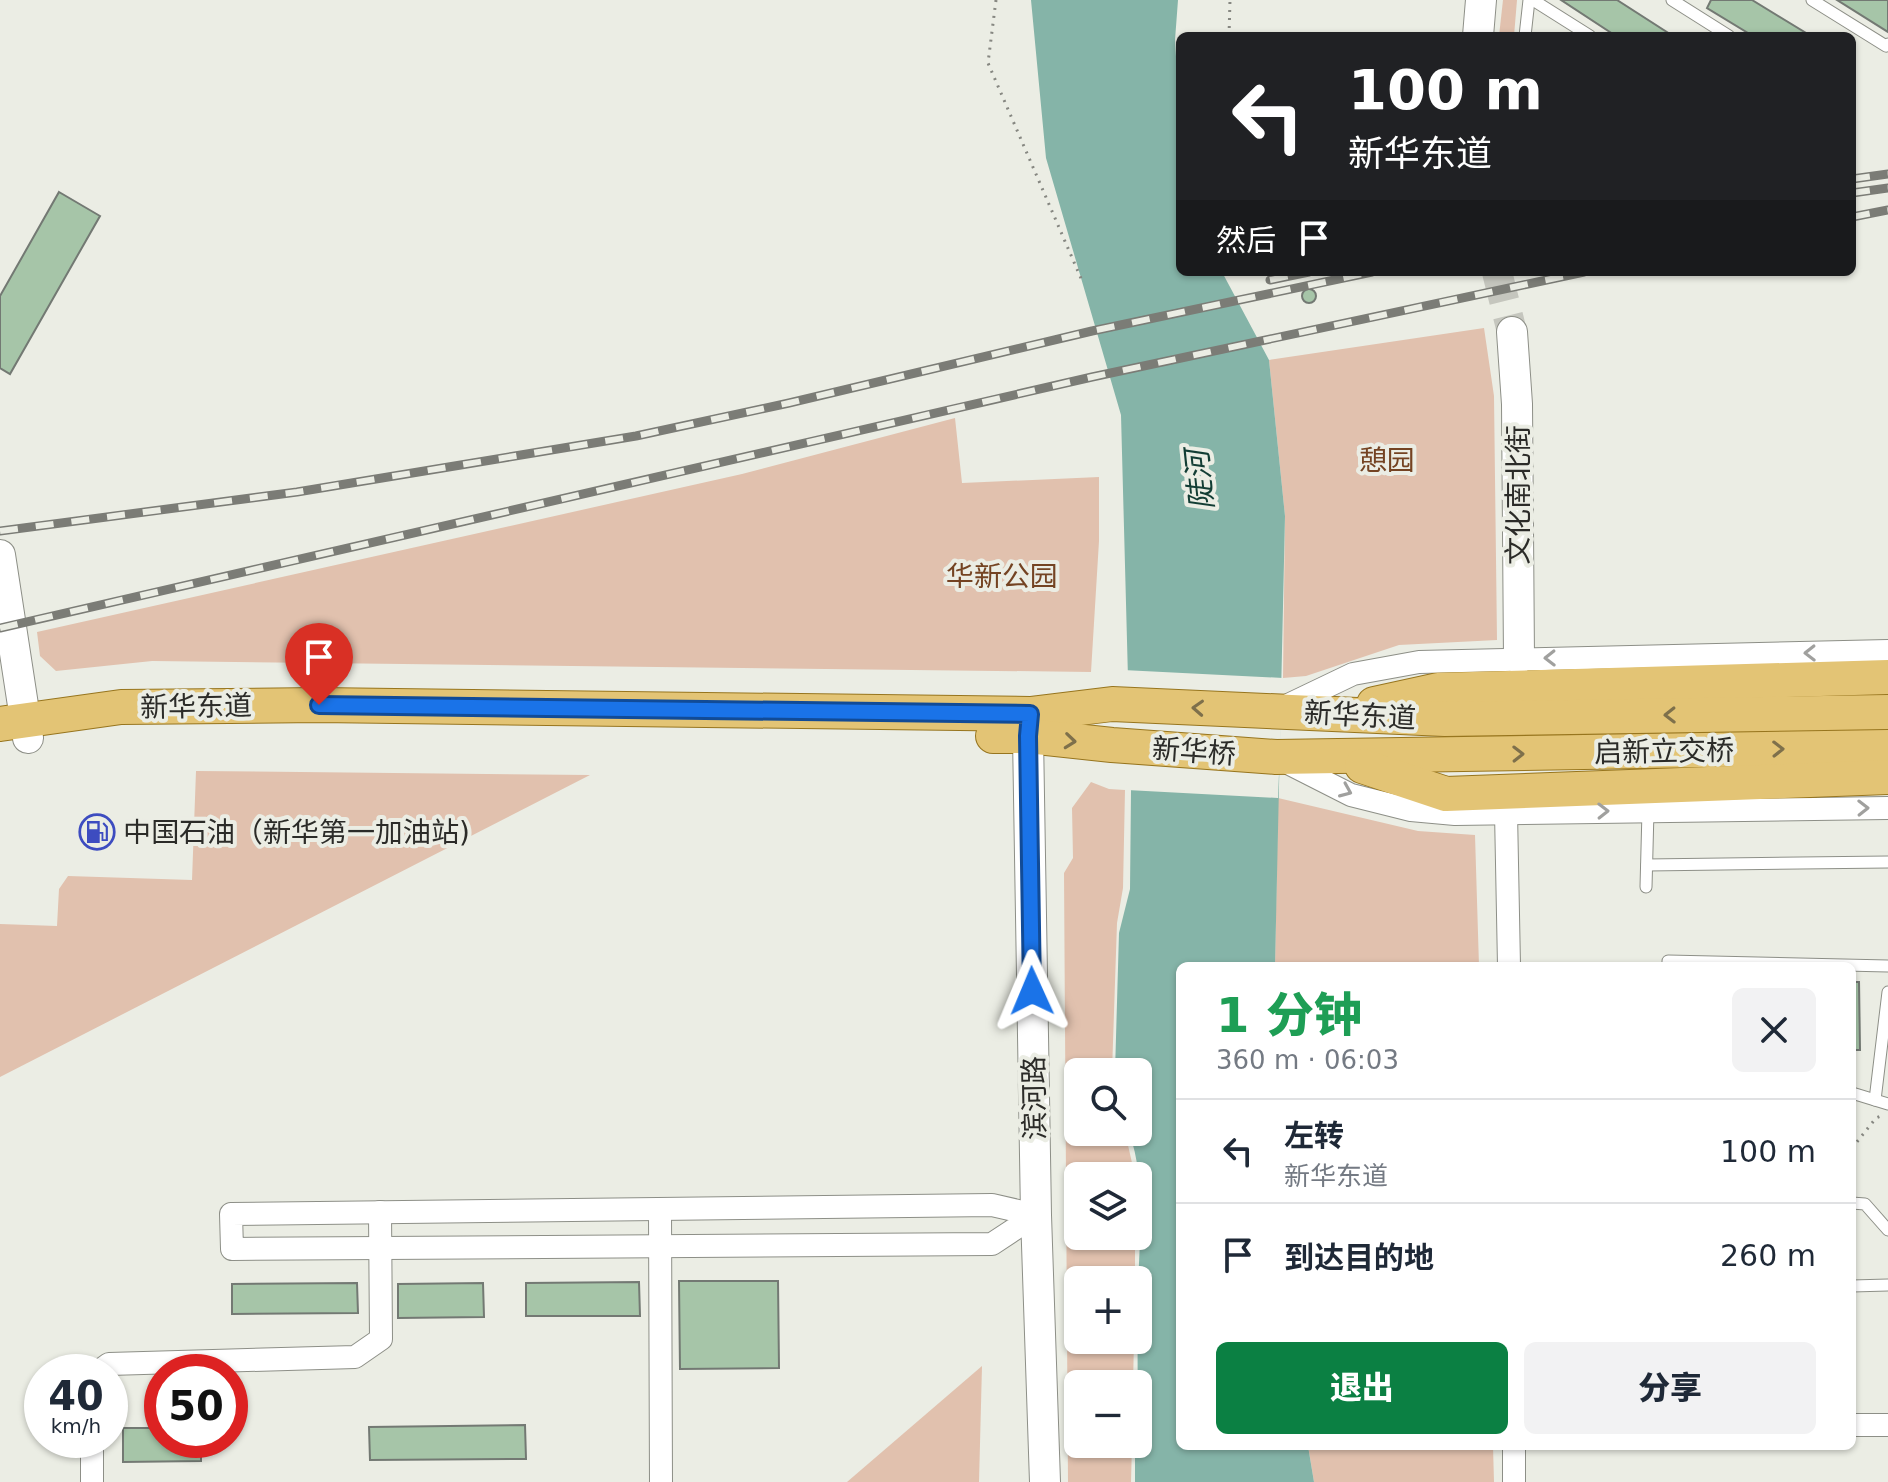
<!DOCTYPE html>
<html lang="zh">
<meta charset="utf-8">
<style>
body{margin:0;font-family:"DejaVu Sans","Noto Sans SC",sans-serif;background:#f2f2f3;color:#1f2937;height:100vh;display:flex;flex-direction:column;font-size:30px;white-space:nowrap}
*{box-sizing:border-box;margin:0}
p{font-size:26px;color:#747a83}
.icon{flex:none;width:44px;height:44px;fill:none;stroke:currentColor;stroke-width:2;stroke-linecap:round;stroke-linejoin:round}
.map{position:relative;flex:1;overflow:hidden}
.side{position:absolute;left:1176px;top:962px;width:680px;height:488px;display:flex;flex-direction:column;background:#fff;border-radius:12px;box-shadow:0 2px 6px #0004}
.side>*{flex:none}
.guide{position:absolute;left:1176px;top:32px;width:680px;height:244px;border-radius:12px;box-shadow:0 2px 6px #0004;background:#202124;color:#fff;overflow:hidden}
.fabs{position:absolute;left:1064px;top:1058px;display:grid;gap:16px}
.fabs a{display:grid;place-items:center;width:88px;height:88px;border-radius:12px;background:#fff;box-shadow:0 2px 6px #0004;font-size:40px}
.speed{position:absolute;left:24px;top:1354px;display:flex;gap:16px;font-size:40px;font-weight:700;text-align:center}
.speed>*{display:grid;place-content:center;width:104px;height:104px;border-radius:50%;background:#fff;box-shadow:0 2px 6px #0004;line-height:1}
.speed small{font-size:20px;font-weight:400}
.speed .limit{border:12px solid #d22;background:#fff;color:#111}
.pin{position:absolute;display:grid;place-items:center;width:68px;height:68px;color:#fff;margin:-82px -34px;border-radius:50% 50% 50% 0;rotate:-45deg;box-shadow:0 0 8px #0007}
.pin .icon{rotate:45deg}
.me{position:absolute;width:88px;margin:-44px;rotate:359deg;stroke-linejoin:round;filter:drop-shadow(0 0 6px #0008)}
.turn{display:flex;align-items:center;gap:28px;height:168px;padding:0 40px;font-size:36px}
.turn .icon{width:104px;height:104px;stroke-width:2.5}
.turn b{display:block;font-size:56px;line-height:68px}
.then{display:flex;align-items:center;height:76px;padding:0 40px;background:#0003;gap:16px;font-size:30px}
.round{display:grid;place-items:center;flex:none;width:84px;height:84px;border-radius:12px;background:#f2f2f3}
.summary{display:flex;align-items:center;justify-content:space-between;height:136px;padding:0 40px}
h1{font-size:48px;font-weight:800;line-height:60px;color:#1e9e55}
.action{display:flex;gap:16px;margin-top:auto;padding:16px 40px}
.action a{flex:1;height:92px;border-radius:12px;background:#0b8043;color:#fff;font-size:32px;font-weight:800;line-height:92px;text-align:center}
.action a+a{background:#f2f2f3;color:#1f2937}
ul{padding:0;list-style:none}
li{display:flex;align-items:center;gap:24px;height:104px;padding:0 40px;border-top:2px solid #e0e1e3}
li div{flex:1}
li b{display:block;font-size:30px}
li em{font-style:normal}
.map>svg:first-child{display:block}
.green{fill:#e1c1ae}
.water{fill:#85b4a8}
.pier{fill:#ebede4}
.building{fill:#a6c5a8;stroke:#737973;stroke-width:2}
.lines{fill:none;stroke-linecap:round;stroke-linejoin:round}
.secondary-tunnel{stroke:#c5c6be;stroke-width:30;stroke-dasharray:30 15;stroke-linecap:butt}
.lane-casing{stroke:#8d8f87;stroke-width:13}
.street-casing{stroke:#8d8f87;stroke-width:24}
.secondary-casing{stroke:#8d8f87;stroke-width:32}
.primary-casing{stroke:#97751e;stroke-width:36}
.path{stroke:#868781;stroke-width:3;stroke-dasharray:2 6;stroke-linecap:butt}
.lane{stroke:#fff;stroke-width:11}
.street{stroke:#fff;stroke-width:22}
.secondary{stroke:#fff;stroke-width:30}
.primary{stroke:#e3c475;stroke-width:34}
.rail-casing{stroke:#7b7c76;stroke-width:9}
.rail{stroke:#ebede4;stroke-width:6;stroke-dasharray:18;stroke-linecap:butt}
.oneway{stroke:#a0a09e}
.oneway2{stroke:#7e704b}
.route-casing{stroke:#114b97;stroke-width:20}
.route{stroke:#1a73e8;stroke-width:14}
.labels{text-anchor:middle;stroke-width:8;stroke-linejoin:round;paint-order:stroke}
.park-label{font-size:28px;fill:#744322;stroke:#ebede4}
.street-label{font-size:28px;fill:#2b2b28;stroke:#ebede4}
.poi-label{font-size:28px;fill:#2b2b28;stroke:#ebede4;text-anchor:start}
.water-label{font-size:30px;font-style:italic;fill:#123d34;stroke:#ebede4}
</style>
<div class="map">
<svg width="1888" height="1482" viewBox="0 0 1888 1482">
<rect width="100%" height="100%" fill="#ebede4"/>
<g class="green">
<polygon points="1503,0 1517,0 1514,36 1499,36"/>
<polygon points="1484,328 1494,396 1497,640 1399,645 1306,676 1283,678 1285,516 1269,360"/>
<polygon points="955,418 962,483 1099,477 1099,541 1091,672 152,661 56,671 40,656 37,632 742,474"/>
<polygon points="196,771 590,775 0,1077 0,924 57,926 59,889 68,876 192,880"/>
<polygon points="1091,782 1109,789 1125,790 1123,888 1117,923 1112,1072 1078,1072 1078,1132 1125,1132 1135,1176 1078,1176 1078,1236 1135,1236 1135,1280 1078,1280 1078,1340 1134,1340 1133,1384 1078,1384 1078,1444 1132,1444 1131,1482 1068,1482 1064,873 1073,858 1072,808"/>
<polygon points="1278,798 1418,831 1475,835 1479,966 1275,966"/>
<polygon points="982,1366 979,1482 847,1482"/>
<polygon points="1308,1446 1493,1446 1494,1482 1314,1482"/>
</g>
<path class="water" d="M1031,0H1178L1175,40L1180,122V272H1222L1269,360L1285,516L1275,966H1180V1446H1308L1314,1482H1135V1444H1138C1138,1392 1137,1344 1138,1291C1139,1239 1147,1183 1129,1132H1138V1072H1115L1119,933L1130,889L1131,791L1121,415L1046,158Z"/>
<polygon class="pier" points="1123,670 1283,678 1278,798 1127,790"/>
<g class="building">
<polygon points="1561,0 1617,0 1673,36 1616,36"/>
<polygon points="1711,0 1752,0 1811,36 1753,36 1707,8"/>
<polygon points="1837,0 1888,0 1888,32"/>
<polygon points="59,192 100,216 10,374 0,368 0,296"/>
<circle cx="1309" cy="296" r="7"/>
<polygon points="1852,982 1859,982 1860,1050 1852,1050"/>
<polygon points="679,1281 778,1281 779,1368 680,1369"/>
<polygon points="639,1282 640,1316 526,1316 526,1283"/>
<polygon points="357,1283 358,1313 232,1314 232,1284"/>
<polygon points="483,1283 484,1317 398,1318 398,1284"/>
<polygon points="525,1425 526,1459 370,1460 369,1427"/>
<polygon points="123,1428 162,1428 162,1440 201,1440 201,1461 123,1462"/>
</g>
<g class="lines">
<polyline class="secondary-tunnel" points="1497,272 1512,332"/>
<defs>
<g id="lane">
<polyline points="1533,0 1590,36"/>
<polyline points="1672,0 1729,36"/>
<polyline points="1812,0 1886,46 1888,44"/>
<polyline points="1525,36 1529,0"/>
<polyline points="1647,865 1888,862"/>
<polyline points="1646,887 1648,811"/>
<polyline points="1668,966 1668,961 1888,966"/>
<polyline points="1852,1093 1888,1104"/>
<polyline points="1875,1100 1888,992"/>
<polyline points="1852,1203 1865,1204 1888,1230"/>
<polyline points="1852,1286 1888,1285"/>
</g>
<g id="street">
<polyline points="1282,708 1353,674 1419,662 1888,651"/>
<polyline points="1284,761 1351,795 1411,810 1455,814 1888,808"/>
<polyline points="1506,812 1509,966"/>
<polygon points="992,1205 1036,1215 992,1244 232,1249 231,1214"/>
<polyline points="660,1209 661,1482"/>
<polyline points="98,1372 109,1364 355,1357 381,1339 380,1212"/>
<polyline points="1852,1425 1888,1425"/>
<polyline points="92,1440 92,1482"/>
<polyline points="1514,1446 1514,1482"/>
</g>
<g id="secondary">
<polyline points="1478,36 1481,0"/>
<polyline points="1512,332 1517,404 1519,658"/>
<polyline points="0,555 28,738"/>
<polyline points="1030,714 1028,736 1036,1215 1045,1482"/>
</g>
<g id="primary">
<polyline points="1374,704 1438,690 1888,677"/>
<polyline points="0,724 121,707 319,705 1030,714 1112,704 1445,719 1888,712"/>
<polyline points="993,736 1028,736 1112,745 1276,757 1888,747"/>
<polyline points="1362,766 1446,794 1888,777"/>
</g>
</defs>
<use href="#lane" class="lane-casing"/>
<use href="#street" class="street-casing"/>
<use href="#secondary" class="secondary-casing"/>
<use href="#primary" class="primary-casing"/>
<g class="path">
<polyline points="996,0 988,63 1083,283"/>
<polyline points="1229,36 1230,0"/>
<polyline points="1852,1148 1876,1118 1881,1116"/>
</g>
<use href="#lane" class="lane"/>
<use href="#street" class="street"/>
<use href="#secondary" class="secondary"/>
<use href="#primary" class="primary"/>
<defs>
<g id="rail">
<polyline points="1852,179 1888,174"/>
<polyline points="1852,193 1888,188"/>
<polyline points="1852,217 1888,210"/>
<polyline points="1270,280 1309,272"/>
<polyline points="0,531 297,492 636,436 789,403 1092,331 1372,272"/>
<polyline points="0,628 1092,377 1584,272"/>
</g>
</defs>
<use href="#rail" class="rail-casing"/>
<use href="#rail" class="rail"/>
</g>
<defs><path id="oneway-chevron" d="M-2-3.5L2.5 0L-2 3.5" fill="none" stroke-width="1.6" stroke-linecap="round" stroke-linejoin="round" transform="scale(2)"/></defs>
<g class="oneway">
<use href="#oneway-chevron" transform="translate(1810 653) rotate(179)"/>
<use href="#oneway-chevron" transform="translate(1550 658) rotate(179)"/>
<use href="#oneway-chevron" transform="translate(1346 791) rotate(23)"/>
<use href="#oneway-chevron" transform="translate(1863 808) rotate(-1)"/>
<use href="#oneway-chevron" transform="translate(1603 811) rotate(-1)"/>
</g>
<g class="oneway2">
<use href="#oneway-chevron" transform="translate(1198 708) rotate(-177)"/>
<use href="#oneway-chevron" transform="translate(1670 715) rotate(179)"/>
<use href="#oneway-chevron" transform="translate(1070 741) rotate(6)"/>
<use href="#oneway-chevron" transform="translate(1778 749) rotate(-1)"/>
<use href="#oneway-chevron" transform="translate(1518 754) rotate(-1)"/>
</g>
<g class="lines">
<defs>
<polyline id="route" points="319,705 1030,714 1028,736 1032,991"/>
</defs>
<use href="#route" class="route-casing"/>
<use href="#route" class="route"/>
</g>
<defs>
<symbol id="fuel-ring" viewBox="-11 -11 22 22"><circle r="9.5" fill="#ebede4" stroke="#3d4cc0" stroke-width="1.5"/><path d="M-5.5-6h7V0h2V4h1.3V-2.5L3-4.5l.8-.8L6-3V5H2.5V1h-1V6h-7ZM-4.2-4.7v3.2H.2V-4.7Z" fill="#3d4cc0"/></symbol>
</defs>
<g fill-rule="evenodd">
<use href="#fuel-ring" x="77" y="812" width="40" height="40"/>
</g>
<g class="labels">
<g class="park-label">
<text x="1387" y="470">憩园</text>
<text x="1002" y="586">华新公园</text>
</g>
<g class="street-label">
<text transform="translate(1518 495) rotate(-90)" y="10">文化南北街</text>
<text transform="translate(196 706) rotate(-1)" y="10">新华东道</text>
<text transform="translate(1360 715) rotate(3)" y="10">新华东道</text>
<text transform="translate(1194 751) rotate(4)" y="10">新华桥</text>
<text transform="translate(1664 751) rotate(-1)" y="10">启新立交桥</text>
<text transform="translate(1034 1098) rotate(-91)" y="10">滨河路</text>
</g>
<g class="poi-label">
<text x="123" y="842">中国石油（新华第一加油站)</text>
</g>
<g class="water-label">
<text transform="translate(1200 480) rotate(-96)" y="10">陡河</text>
</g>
</g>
</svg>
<div class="fabs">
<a><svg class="icon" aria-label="search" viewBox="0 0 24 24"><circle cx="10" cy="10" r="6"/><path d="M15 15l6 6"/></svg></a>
<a><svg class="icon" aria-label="layers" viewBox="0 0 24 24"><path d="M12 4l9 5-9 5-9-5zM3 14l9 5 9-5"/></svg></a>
<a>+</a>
<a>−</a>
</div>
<div class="speed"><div>40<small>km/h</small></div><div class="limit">50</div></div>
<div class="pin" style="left:319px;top:705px;background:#d93025"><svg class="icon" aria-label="arrive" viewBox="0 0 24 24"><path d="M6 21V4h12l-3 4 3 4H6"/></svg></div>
<svg class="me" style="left:1032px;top:991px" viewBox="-20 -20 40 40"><path d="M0-17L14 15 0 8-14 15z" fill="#1a73e8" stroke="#fff" stroke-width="4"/></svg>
<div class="guide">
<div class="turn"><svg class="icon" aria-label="left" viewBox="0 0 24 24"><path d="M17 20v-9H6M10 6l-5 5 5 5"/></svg><div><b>100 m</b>新华东道</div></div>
<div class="then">然后<svg class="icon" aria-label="arrive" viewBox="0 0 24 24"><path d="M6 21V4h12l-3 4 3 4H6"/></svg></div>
</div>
<section class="side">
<div class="summary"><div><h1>1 分钟</h1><p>360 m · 06:03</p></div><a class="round"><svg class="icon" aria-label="close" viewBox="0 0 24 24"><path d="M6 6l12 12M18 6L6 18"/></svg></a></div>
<ul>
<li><svg class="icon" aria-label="left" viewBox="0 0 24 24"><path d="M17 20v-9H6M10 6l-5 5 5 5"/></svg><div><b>左转</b><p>新华东道</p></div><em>100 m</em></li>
<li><svg class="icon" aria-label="arrive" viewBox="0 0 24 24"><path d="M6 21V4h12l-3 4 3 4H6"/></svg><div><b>到达目的地</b></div><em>260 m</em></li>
</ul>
<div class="action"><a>退出</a><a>分享</a></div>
</section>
</div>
